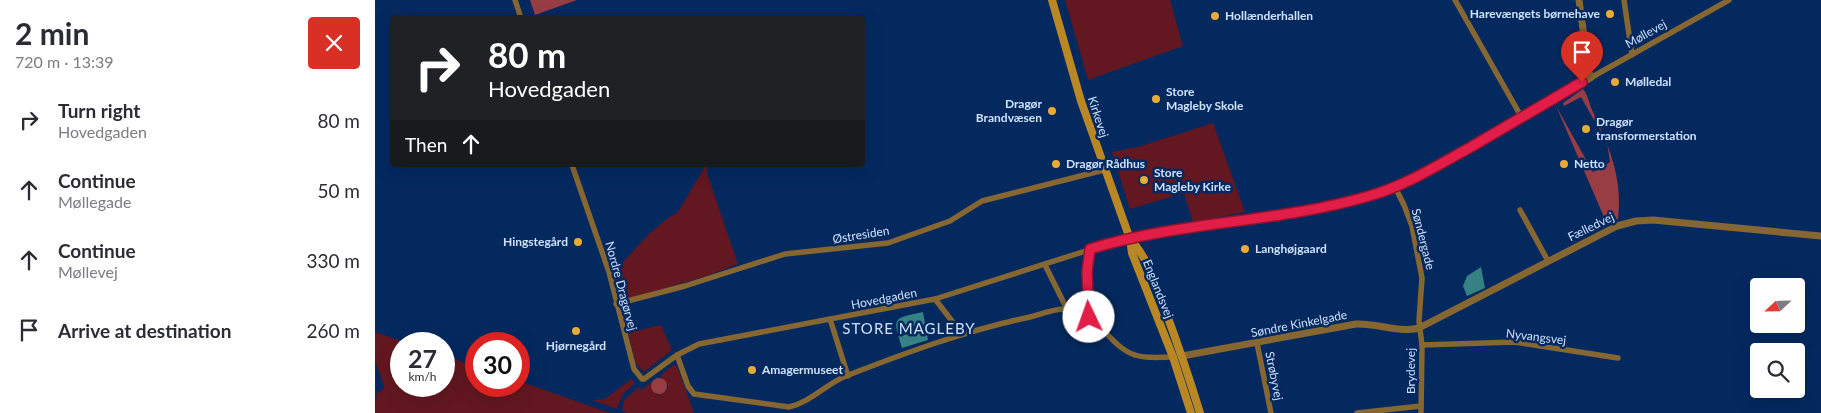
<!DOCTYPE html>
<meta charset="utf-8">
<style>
body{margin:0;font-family:Lato,sans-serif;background:#f2f2f3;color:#2b2b33;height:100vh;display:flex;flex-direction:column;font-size:19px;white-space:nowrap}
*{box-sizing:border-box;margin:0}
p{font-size:16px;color:#7c7c81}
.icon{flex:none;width:28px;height:28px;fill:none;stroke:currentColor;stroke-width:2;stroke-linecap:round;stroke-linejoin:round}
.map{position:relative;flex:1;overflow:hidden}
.sheet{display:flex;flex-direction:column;background:#fff;width:375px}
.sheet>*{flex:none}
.guide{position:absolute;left:15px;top:15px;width:475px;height:152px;border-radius:5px;box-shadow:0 5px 20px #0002;background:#202124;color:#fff;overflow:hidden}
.needle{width:32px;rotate:248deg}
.fabs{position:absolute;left:1375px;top:278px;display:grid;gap:10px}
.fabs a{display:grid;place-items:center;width:55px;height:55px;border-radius:5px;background:#fff;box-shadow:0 5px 20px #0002;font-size:25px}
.speed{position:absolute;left:15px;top:332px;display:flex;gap:10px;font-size:25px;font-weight:700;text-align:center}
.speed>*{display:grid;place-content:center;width:65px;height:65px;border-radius:50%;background:#fff;box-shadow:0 5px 20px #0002;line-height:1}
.speed small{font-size:12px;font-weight:400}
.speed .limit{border:8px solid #d22;background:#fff;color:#111}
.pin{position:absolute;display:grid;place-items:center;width:42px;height:42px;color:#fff;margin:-51px -21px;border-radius:50% 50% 50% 0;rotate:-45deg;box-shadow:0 0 5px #0007}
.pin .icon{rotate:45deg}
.me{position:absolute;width:55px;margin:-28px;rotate:357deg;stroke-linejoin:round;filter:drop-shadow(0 0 4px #0008)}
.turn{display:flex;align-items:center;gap:18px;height:105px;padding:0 15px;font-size:22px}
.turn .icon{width:65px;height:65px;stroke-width:2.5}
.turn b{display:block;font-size:35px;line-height:42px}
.then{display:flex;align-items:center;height:48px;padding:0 15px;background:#0003;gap:10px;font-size:19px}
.round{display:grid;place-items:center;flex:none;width:52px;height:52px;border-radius:5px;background:#f2f2f3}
.head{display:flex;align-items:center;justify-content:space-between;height:85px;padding:0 15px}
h1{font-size:30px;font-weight:700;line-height:38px}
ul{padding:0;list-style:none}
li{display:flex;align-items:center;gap:15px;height:70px;padding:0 15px}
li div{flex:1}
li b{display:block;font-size:19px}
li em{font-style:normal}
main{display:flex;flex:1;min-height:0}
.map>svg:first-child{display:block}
.green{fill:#631720}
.forest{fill:#993d44}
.water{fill:#358184}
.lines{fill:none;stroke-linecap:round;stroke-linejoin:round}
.minor{stroke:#876731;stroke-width:5.5}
.tertiary{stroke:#876731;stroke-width:7}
.secondary{stroke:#ba8725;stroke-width:8}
.route-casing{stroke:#92132f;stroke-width:12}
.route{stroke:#e11d48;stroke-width:9}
.poi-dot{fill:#e8ab37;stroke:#04295f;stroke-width:2}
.labels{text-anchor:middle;stroke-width:5;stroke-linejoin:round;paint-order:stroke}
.poi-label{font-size:12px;font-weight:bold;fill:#cee0fc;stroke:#04295f;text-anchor:start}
.street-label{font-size:12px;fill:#cee0fc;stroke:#04295f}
.quarter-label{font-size:15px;letter-spacing:1px;fill:#cee0fc;stroke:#04295f}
</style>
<main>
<section class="sheet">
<div class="head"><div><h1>2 min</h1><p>720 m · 13:39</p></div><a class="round" style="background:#d93025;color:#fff"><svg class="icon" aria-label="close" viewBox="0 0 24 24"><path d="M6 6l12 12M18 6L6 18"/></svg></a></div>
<ul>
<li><svg class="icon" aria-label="right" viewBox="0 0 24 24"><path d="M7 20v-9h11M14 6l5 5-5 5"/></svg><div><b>Turn right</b><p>Hovedgaden</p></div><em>80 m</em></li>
<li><svg class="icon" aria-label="ahead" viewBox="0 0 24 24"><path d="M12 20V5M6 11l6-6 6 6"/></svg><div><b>Continue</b><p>Møllegade</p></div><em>50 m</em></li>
<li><svg class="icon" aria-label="ahead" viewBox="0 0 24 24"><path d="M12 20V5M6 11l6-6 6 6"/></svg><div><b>Continue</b><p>Møllevej</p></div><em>330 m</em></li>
<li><svg class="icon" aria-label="arrive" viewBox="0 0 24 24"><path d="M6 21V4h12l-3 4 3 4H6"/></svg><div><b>Arrive at destination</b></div><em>260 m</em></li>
</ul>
</section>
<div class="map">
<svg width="1446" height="413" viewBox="0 0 1446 413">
<rect width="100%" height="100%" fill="#04295f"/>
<g class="green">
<polygon points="690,0 795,0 808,46 713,80"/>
<polygon points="838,123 870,212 818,222 809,193 755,209 737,152 763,147"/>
<polygon points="331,165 333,176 363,264 332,276 244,302 237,274 273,235 293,218 303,212"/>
<polygon points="286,325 297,350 269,372 261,364 253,333"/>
<polygon points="0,332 35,344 26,344 26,386 69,386 69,355 101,367 101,386 144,386 144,381 235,413 0,413 2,391 6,392 9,387 0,360"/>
<polygon points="298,365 302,366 319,413 253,413 247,411 249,400 264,387 267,390 275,383 282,395 291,391 293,386 285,376"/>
<polygon points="256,379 260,383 247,395 242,409 217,400 230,399"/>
</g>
<g class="forest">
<polygon points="155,0 202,0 160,15"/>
<path d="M1208,89C1213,95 1214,103 1217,110C1234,146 1248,178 1243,219L1232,224L1181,106L1218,172L1235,162L1232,143L1206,97L1189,106L1188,103Z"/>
<circle cx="284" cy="386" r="8"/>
</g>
<g class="water">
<polygon points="1106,267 1110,288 1092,296 1088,286 1092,276"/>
<path d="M548,312L553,340L527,348C518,317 516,319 548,312Z"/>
</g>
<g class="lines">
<g class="minor">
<polyline points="140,0 146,18"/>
<polyline points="1080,0 1147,118"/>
<polyline points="1249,0 1257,55"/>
<polyline points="1217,77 1354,0"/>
<polyline points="197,165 234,272 259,369 267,379 269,379 302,355 324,344 560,299 720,248 755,239"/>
<polyline points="1020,187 1029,205 1037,226 1047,278 1044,321 1047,345 1046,413"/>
<polyline points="1145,210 1173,261"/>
<polyline points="670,265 692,309"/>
<polyline points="560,299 587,334"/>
<polyline points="241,304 310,286 410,254 513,243 575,221 607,201 729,170"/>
<polyline points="714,317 712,272 715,249"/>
<polyline points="455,319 473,376"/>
<polyline points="882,343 896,413"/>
<polyline points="1047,345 1140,342 1243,358"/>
<path d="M302,355L313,386L319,394L414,407C436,402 451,384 471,376C530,353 592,330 655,317C666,314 681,308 692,309C721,309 734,347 760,355C772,359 786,357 798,357"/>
<polyline points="982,413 1046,406"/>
</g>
<g class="tertiary">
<polyline points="755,239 931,210 994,196 1020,187 1053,171 1217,77 1214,73 1204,0"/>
<path d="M807,356L981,324C1002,323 1024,333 1044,328L1242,226L1261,221L1278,220L1446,236"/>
</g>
<g class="secondary">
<polyline points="677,0 706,101 755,239 757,253 798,357 816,413"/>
<path d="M755,239C773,258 780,283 789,307C802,342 814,377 825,413"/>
</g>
</g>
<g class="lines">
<defs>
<path id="route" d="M714,317L712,272L715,249C805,221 903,223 994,196C1030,186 1063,165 1096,147C1133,125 1170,104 1207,82"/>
</defs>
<use href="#route" class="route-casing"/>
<use href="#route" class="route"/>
</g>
<g class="poi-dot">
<circle cx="1235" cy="14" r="5"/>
<circle cx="840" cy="16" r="5"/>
<circle cx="1240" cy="82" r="5"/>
<circle cx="781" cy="99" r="5"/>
<circle cx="677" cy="111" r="5"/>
<circle cx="1211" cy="129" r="5"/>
<circle cx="681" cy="164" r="5"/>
<circle cx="1189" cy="164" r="5"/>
<circle cx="769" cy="180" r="5"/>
<circle cx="203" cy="242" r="5"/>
<circle cx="870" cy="249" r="5"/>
<circle cx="201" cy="331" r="5"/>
<circle cx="377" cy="370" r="5"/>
</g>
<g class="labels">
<g class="poi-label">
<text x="1225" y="18" text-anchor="end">Harevængets børnehave</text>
<text x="850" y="20">Hollænderhallen</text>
<text x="1250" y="86">Mølledal</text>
<text x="791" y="96">Store<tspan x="791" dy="14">Magleby Skole</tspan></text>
<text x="667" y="108" text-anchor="end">Dragør<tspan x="667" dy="14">Brandvæsen</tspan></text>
<text x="1221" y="126">Dragør<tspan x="1221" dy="14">transformerstation</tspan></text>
<text x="691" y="168">Dragør Rådhus</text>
<text x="1199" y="168">Netto</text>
<text x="779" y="177">Store<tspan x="779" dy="14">Magleby Kirke</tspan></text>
<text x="193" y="246" text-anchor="end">Hingstegård</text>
<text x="880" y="253">Langhøjgaard</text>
<text x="201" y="350" text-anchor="middle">Hjørnegård</text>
<text x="387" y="374">Amagermuseet</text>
</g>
<g class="street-label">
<text transform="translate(1271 34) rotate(-29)" y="4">Møllevej</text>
<text transform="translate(723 117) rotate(72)" y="4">Kirkevej</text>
<text transform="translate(1216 227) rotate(-26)" y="4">Fælledvej</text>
<text transform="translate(486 235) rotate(-9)" y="4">Østresiden</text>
<text transform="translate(1048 239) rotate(76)" y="4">Søndergade</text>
<text transform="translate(246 286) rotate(75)" y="4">Nordre Dragørvej</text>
<text transform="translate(783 289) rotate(68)" y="4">Englandsvej</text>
<text transform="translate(509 299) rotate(-11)" y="4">Hovedgaden</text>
<text transform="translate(924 324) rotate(-11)" y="4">Søndre Kinkelgade</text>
<text transform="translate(1161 337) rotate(7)" y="4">Nyvangsvej</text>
<text transform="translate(1036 371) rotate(-90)" y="4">Brydevej</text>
<text transform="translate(899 376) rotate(79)" y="4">Strøbyvej</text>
</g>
<g class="quarter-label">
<text x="534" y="334">STORE MAGLEBY</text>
</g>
</g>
</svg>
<div class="fabs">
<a><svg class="needle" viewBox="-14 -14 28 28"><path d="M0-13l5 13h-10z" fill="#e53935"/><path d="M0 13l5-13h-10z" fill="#7c7c81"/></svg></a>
<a><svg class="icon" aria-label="search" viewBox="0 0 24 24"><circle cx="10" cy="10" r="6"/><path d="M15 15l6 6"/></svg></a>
</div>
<div class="speed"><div>27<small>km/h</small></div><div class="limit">30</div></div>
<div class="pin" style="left:1207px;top:82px;background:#d93025"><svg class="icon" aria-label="arrive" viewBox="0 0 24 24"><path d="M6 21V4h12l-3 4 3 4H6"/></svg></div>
<svg class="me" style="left:714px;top:317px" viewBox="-20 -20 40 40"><circle r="19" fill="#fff"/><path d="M0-13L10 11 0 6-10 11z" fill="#e11d48"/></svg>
<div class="guide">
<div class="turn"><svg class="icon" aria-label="right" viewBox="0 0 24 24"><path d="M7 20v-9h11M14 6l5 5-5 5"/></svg><div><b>80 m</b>Hovedgaden</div></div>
<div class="then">Then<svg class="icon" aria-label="ahead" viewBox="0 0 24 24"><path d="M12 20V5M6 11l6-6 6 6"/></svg></div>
</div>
</div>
</main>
